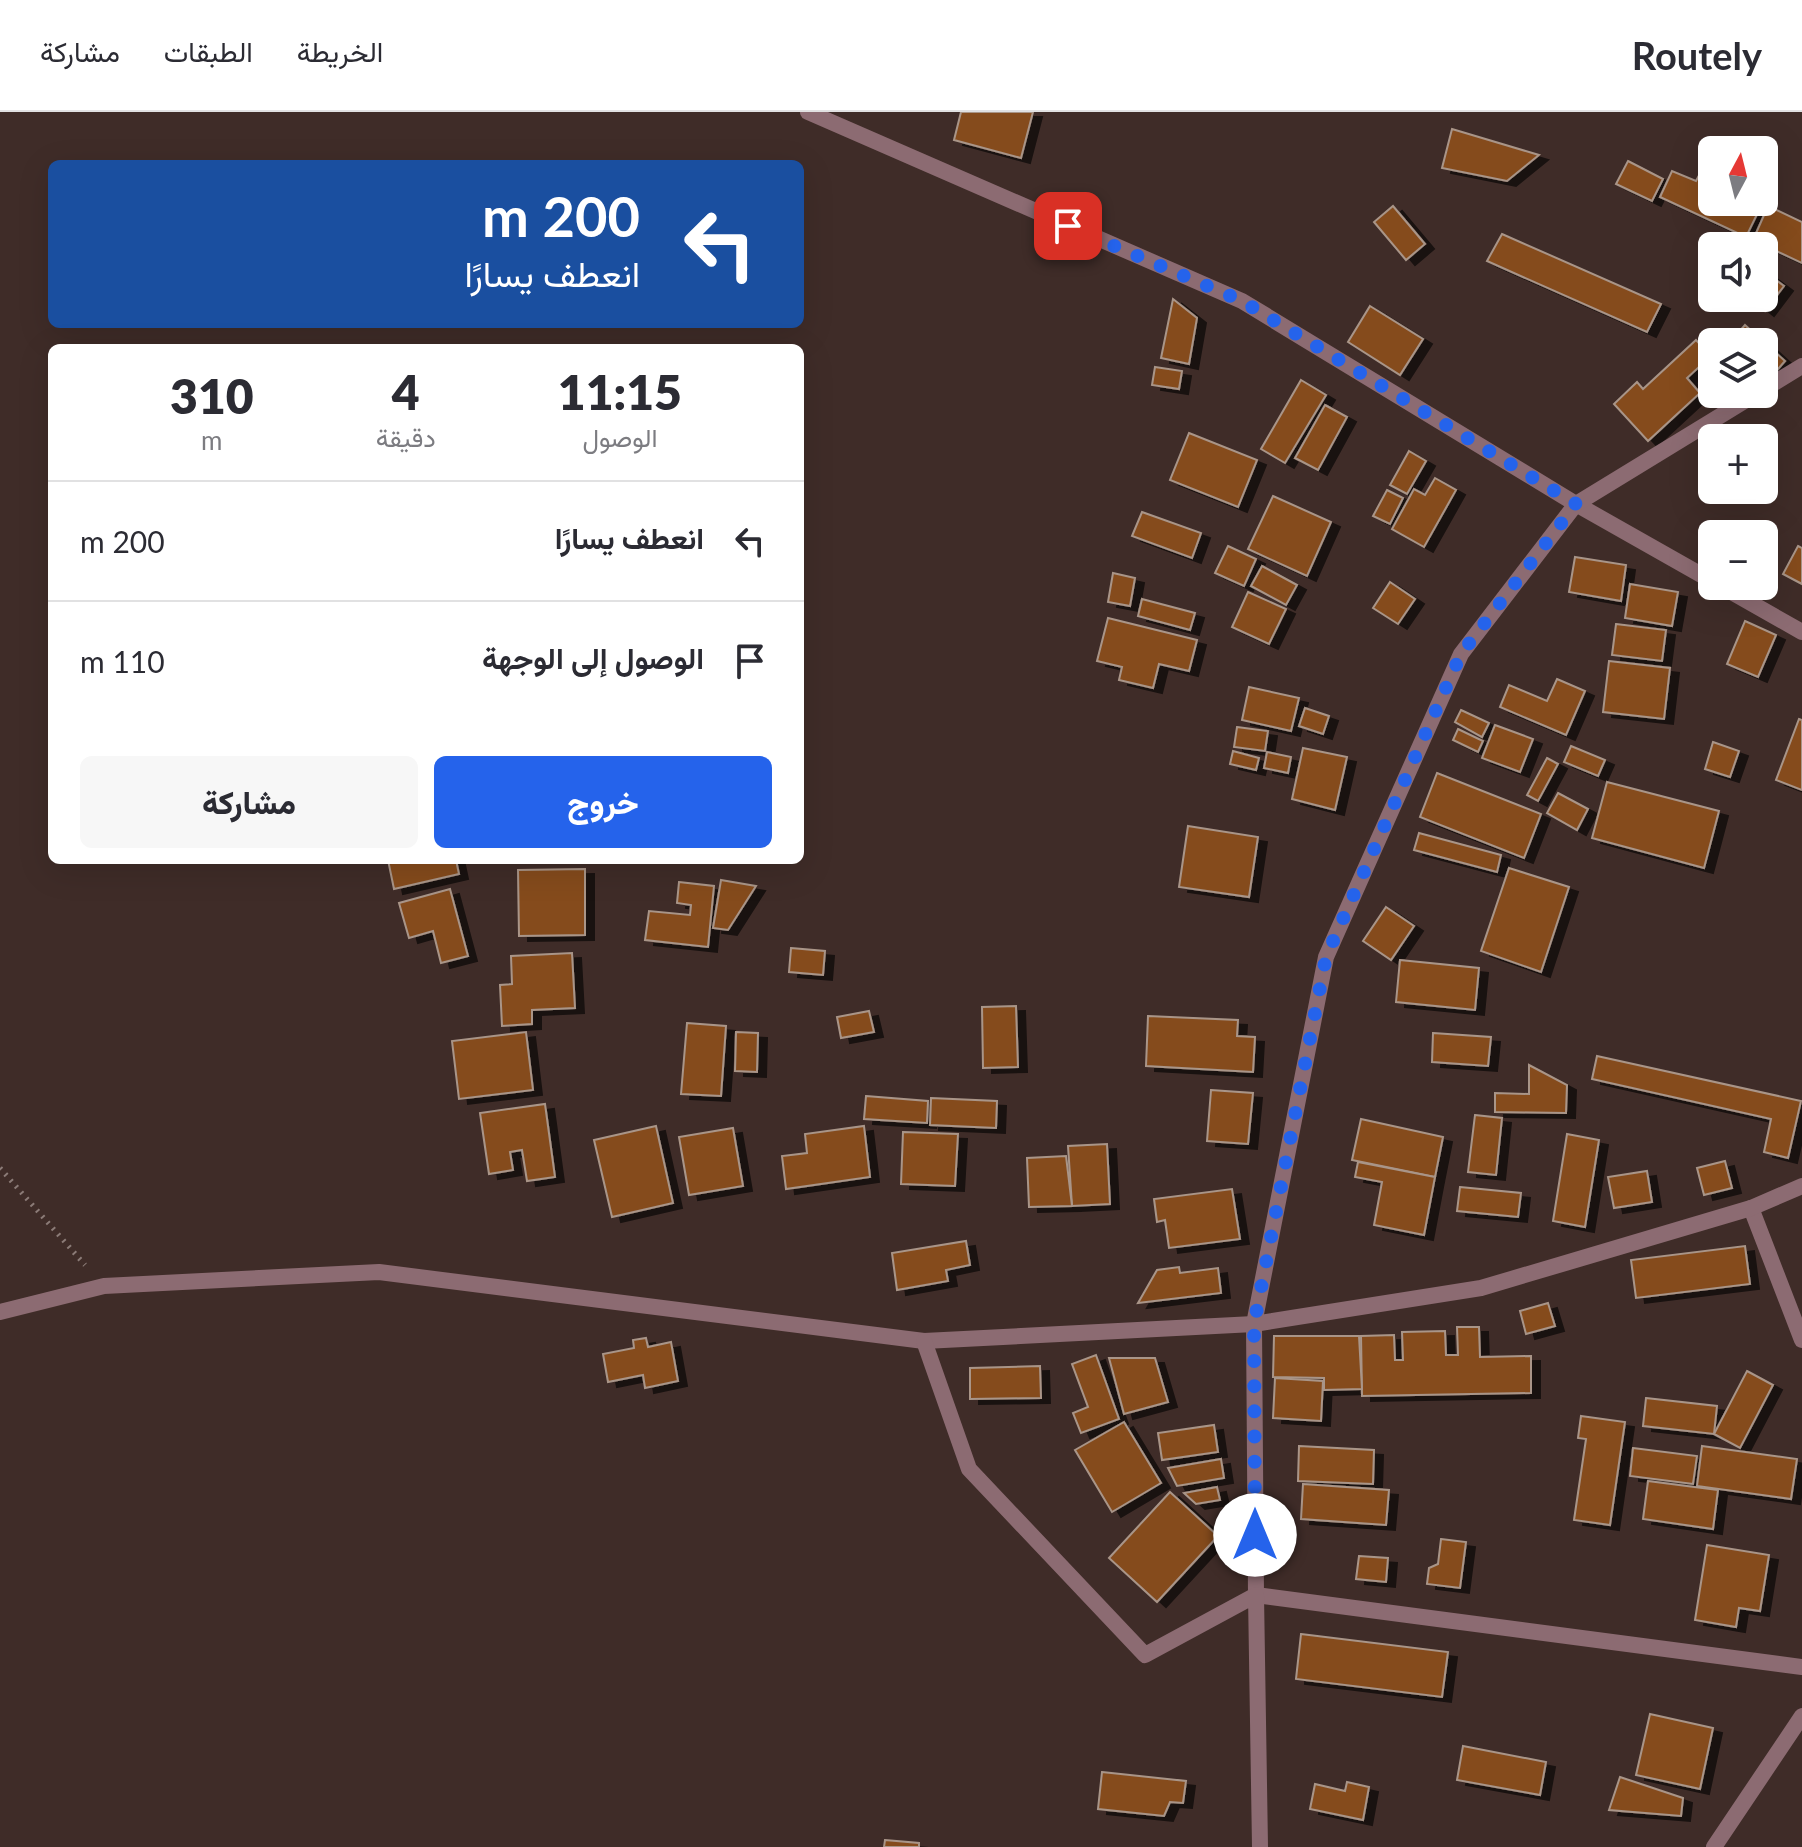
<!DOCTYPE html>
<html lang="ar">
<meta charset="utf-8">
<style>
body{margin:0;font-family:Lato,Vazirmatn,sans-serif;background:#f7f7f7;color:#2b2b33;direction:rtl;height:100vh;display:flex;flex-direction:column;font-size:30px;white-space:nowrap}
*{box-sizing:border-box;margin:0}
p{font-size:26px;color:#7c7c81}
.icon{flex:none;width:44px;height:44px;fill:none;stroke:currentColor;stroke-width:2;stroke-linecap:round;stroke-linejoin:round}
.map{position:relative;flex:1;overflow:hidden;direction:ltr}
.side{position:absolute;left:48px;top:232px;width:756px;height:520px;display:flex;flex-direction:column;background:#fff;border-radius:12px;box-shadow:0 8px 32px #0002;direction:rtl}
.side>*{flex:none}
.top-card{position:absolute;left:48px;top:48px;width:756px;height:168px;border-radius:12px;box-shadow:0 8px 32px #0002;direction:rtl;background:#1a4fa0;color:#fff;overflow:hidden}
.needle{width:52px;rotate:7deg}
.tools{position:absolute;left:1698px;top:24px;display:grid;gap:16px}
.tools a{display:grid;place-items:center;width:80px;height:80px;border-radius:12px;background:#fff;box-shadow:0 8px 32px #0002;font-size:40px}
.pin{position:absolute;display:grid;place-items:center;width:68px;height:68px;color:#fff;margin:-34px;border-radius:16px;box-shadow:0 4px 12px #0006}
.me{position:absolute;width:88px;margin:-44px;rotate:0deg;stroke-linejoin:round;filter:drop-shadow(0 0 6px #0008)}
.turn{display:flex;align-items:center;gap:28px;height:168px;padding:0 32px;font-size:36px}
.turn .icon{width:104px;height:104px;stroke-width:2.5}
.turn b{display:block;font-size:56px;line-height:68px}
.eta{display:flex;justify-content:space-evenly;align-items:center;height:136px;text-align:center}
.eta b{font-size:48px;font-weight:800;line-height:56px}
.cta{display:flex;gap:16px;margin-top:auto;padding:16px 32px}
.cta a{flex:1;height:92px;border-radius:12px;background:#2563eb;color:#fff;font-size:32px;font-weight:800;line-height:92px;text-align:center}
.cta a+a{background:#f7f7f7;color:#2b2b33}
ul{padding:0;list-style:none}
li{display:flex;align-items:center;gap:24px;height:120px;padding:0 32px;border-top:2px solid #e1e1e2}
li div{flex:1}
li b{display:block;font-size:30px}
li em{font-style:normal}
header{display:flex;align-items:center;gap:48px;box-sizing:border-box;height:112px;padding:0 40px;background:#fff;border-bottom:2px solid #e1e1e2}
header strong{font-size:38px}
nav{display:flex;gap:44px;margin-inline-start:auto;font-size:28px}
.map>svg:first-child{display:block}
.building{fill:#854c1f;stroke:#a99588;stroke-width:2;filter:url(#shadow)}
.lines{fill:none;stroke-linecap:round;stroke-linejoin:round}
.path{stroke:#8b7b77;stroke-width:5;stroke-dasharray:2 6;stroke-linecap:butt}
.minor{stroke:#8c6b72;stroke-width:16}
.route{stroke:#2563eb;stroke-width:14;stroke-dasharray:0 25.2}
</style>
<header>
<strong>Routely</strong>
<nav><a>الخريطة</a><a>الطبقات</a><a>مشاركة</a></nav>
</header>
<div class="map">
<svg width="1802" height="1735" viewBox="0 0 1802 1735">
<defs>
<filter id="shadow"><feDropShadow dx="9" dy="5" stdDeviation="0" flood-color="#0009"/></filter>
</defs>
<rect width="100%" height="100%" fill="#3f2c28"/>
<g class="building">
<polygon points="961,0 1033,0 1021,46 954,28"/>
<polygon points="1452,17 1539,43 1507,69 1442,56"/>
<polygon points="1628,49 1663,67 1652,89 1616,72"/>
<polygon points="1705,52 1712,55 1712,90 1763,90 1746,125 1660,85 1672,59 1696,69"/>
<polygon points="1393,94 1425,132 1406,148 1374,110"/>
<polygon points="1768,94 1802,110 1802,151 1753,128"/>
<polygon points="1502,122 1661,192 1647,220 1487,149"/>
<polygon points="1764,159 1784,174 1765,199 1749,186 1764,186"/>
<polygon points="1173,187 1197,206 1189,252 1161,246"/>
<polygon points="1370,194 1423,227 1400,263 1348,230"/>
<polygon points="1745,213 1785,249 1772,264 1764,257 1764,230 1732,228"/>
<polygon points="1696,228 1711,244 1687,266 1700,281 1648,329 1614,292 1637,270 1643,277"/>
<polygon points="1155,255 1182,259 1179,277 1152,273"/>
<polygon points="1301,268 1326,283 1285,351 1261,337"/>
<polygon points="1325,293 1347,305 1318,358 1295,346"/>
<polygon points="1189,321 1257,348 1238,395 1170,368"/>
<polygon points="1409,339 1426,349 1407,382 1390,373"/>
<polygon points="1435,366 1456,378 1424,435 1392,417 1414,377 1425,383"/>
<polygon points="1387,378 1403,386 1390,412 1373,404"/>
<polygon points="1273,384 1331,410 1307,464 1248,437"/>
<polygon points="1142,400 1201,421 1192,446 1132,424"/>
<polygon points="1228,434 1256,447 1244,474 1215,461"/>
<polygon points="1798,434 1802,436 1802,472 1783,462"/>
<polygon points="1575,445 1626,453 1621,489 1569,480"/>
<polygon points="1262,454 1297,473 1286,493 1251,474"/>
<polygon points="1113,461 1135,466 1130,494 1108,490"/>
<polygon points="1390,470 1415,487 1398,512 1373,496"/>
<polygon points="1630,472 1678,480 1672,514 1625,506"/>
<polygon points="1248,480 1286,497 1269,532 1232,515"/>
<polygon points="1142,487 1195,501 1190,518 1138,504"/>
<polygon points="1108,506 1197,528 1189,559 1159,552 1153,576 1119,568 1122,555 1097,549"/>
<polygon points="1745,509 1776,523 1758,565 1727,552"/>
<polygon points="1616,512 1666,518 1662,549 1612,543"/>
<polygon points="1609,549 1670,556 1664,607 1603,600"/>
<polygon points="1557,567 1585,579 1566,623 1500,595 1509,573 1547,589"/>
<polygon points="1249,575 1299,586 1291,619 1242,608"/>
<polygon points="1305,596 1329,604 1323,622 1299,614"/>
<polygon points="1461,598 1489,611 1482,625 1455,610"/>
<polygon points="1799,607 1802,608 1802,678 1776,668"/>
<polygon points="1495,613 1533,627 1520,660 1482,646"/>
<polygon points="1237,615 1268,619 1265,639 1234,635"/>
<polygon points="1458,617 1483,629 1478,640 1453,628"/>
<polygon points="1713,630 1739,639 1730,665 1705,657"/>
<polygon points="1571,634 1605,648 1598,664 1564,650"/>
<polygon points="1303,636 1347,645 1335,698 1292,687"/>
<polygon points="1233,639 1259,646 1256,658 1230,652"/>
<polygon points="1267,640 1291,645 1288,661 1264,656"/>
<polygon points="1547,646 1558,652 1538,689 1527,683"/>
<polygon points="1437,661 1541,702 1524,746 1420,705"/>
<polygon points="1607,670 1719,699 1704,756 1592,726"/>
<polygon points="1558,681 1588,697 1577,718 1547,701"/>
<polygon points="1188,714 1258,725 1249,785 1179,775"/>
<polygon points="1419,721 1501,743 1497,760 1414,738"/>
<polygon points="388,748 456,748 459,762 394,777"/>
<polygon points="1509,756 1569,775 1541,860 1481,839"/>
<polygon points="585,757 585,823 519,824 518,758"/>
<polygon points="721,768 756,774 728,818 713,816"/>
<polygon points="679,770 714,774 708,835 645,828 649,799 690,803 691,793 677,791"/>
<polygon points="450,777 468,844 441,851 433,819 409,826 399,791"/>
<polygon points="1386,795 1414,814 1391,848 1363,829"/>
<polygon points="791,836 825,839 823,863 789,860"/>
<polygon points="572,841 575,896 532,898 532,912 502,914 500,873 512,872 511,844"/>
<polygon points="1400,848 1479,856 1475,898 1396,890"/>
<polygon points="1016,894 1018,955 983,956 982,895"/>
<polygon points="869,899 874,920 841,926 837,905"/>
<polygon points="1148,904 1238,908 1237,924 1255,925 1253,960 1146,954"/>
<polygon points="687,911 726,914 721,984 681,982"/>
<polygon points="526,920 533,978 459,987 452,929"/>
<polygon points="736,920 758,921 757,960 735,959"/>
<polygon points="1433,921 1491,925 1488,954 1432,950"/>
<polygon points="1597,944 1801,989 1788,1046 1764,1040 1771,1007 1592,967"/>
<polygon points="1529,953 1567,973 1566,1001 1495,1000 1495,981 1529,982"/>
<polygon points="1211,978 1253,981 1248,1032 1207,1029"/>
<polygon points="866,984 928,989 927,1011 864,1007"/>
<polygon points="931,986 997,989 996,1016 930,1013"/>
<polygon points="545,992 555,1065 527,1069 522,1038 510,1040 513,1058 489,1062 480,1001"/>
<polygon points="1475,1003 1502,1006 1496,1063 1468,1060"/>
<polygon points="1361,1007 1443,1025 1435,1065 1352,1048"/>
<polygon points="656,1014 673,1091 612,1105 594,1028"/>
<polygon points="864,1014 870,1065 786,1077 782,1044 807,1041 805,1022"/>
<polygon points="733,1016 743,1074 689,1083 679,1025"/>
<polygon points="903,1020 958,1022 955,1074 901,1072"/>
<polygon points="1567,1022 1599,1028 1585,1115 1553,1109"/>
<polygon points="1107,1032 1110,1092 1072,1094 1068,1034"/>
<polygon points="1066,1044 1072,1094 1029,1095 1027,1046"/>
<polygon points="1725,1049 1732,1076 1704,1083 1697,1056"/>
<polygon points="1358,1050 1435,1065 1424,1123 1374,1113 1382,1070 1355,1065"/>
<polygon points="1647,1059 1652,1090 1614,1096 1608,1065"/>
<polygon points="1460,1075 1521,1081 1518,1105 1457,1099"/>
<polygon points="1232,1077 1240,1127 1169,1136 1165,1108 1157,1110 1154,1087"/>
<polygon points="966,1129 970,1153 946,1158 948,1169 897,1178 892,1141"/>
<polygon points="1745,1134 1750,1172 1636,1186 1631,1148"/>
<polygon points="1179,1155 1180,1161 1218,1156 1221,1181 1138,1191 1157,1158"/>
<polygon points="1548,1191 1555,1214 1526,1222 1520,1199"/>
<polygon points="1457,1215 1479,1215 1480,1245 1531,1244 1531,1281 1362,1284 1361,1224 1394,1223 1395,1248 1403,1248 1402,1220 1445,1219 1446,1243 1458,1243"/>
<polygon points="1274,1224 1359,1224 1362,1277 1324,1278 1324,1266 1273,1265"/>
<polygon points="646,1226 648,1235 671,1230 678,1269 645,1276 643,1263 608,1270 603,1242 634,1236 633,1228"/>
<polygon points="1096,1243 1119,1307 1081,1321 1073,1301 1088,1295 1072,1252"/>
<polygon points="1109,1246 1155,1246 1168,1290 1124,1302"/>
<polygon points="1040,1254 1041,1286 970,1287 970,1256"/>
<polygon points="1747,1259 1773,1273 1740,1336 1714,1322"/>
<polygon points="1275,1266 1323,1269 1321,1309 1273,1306"/>
<polygon points="1646,1286 1717,1294 1714,1322 1643,1314"/>
<polygon points="1581,1304 1625,1310 1610,1413 1574,1408 1586,1327 1578,1326"/>
<polygon points="1124,1310 1161,1371 1112,1400 1075,1338"/>
<polygon points="1214,1313 1218,1340 1162,1348 1158,1321"/>
<polygon points="1299,1334 1374,1338 1373,1372 1298,1369"/>
<polygon points="1702,1334 1797,1347 1791,1387 1697,1374"/>
<polygon points="1633,1336 1697,1344 1693,1372 1630,1364"/>
<polygon points="1221,1347 1224,1366 1177,1374 1168,1356"/>
<polygon points="1648,1369 1718,1378 1713,1417 1643,1407"/>
<polygon points="1303,1372 1389,1378 1386,1413 1301,1407"/>
<polygon points="1217,1375 1220,1388 1196,1392 1184,1381"/>
<polygon points="1170,1380 1218,1424 1157,1490 1109,1446"/>
<polygon points="1441,1427 1466,1430 1460,1476 1427,1472 1429,1456 1438,1452"/>
<polygon points="1707,1433 1769,1443 1760,1499 1739,1496 1736,1515 1695,1508"/>
<polygon points="1359,1444 1388,1446 1386,1470 1356,1467"/>
<polygon points="1301,1522 1448,1540 1442,1585 1296,1567"/>
<polygon points="1650,1602 1713,1616 1700,1677 1636,1663"/>
<polygon points="1463,1634 1546,1650 1540,1683 1457,1668"/>
<polygon points="1102,1660 1186,1669 1183,1691 1170,1690 1164,1704 1098,1697"/>
<polygon points="1620,1665 1683,1686 1681,1704 1609,1698"/>
<polygon points="1347,1670 1369,1675 1363,1708 1310,1697 1315,1672 1345,1679"/>
<polygon points="885,1728 919,1731 919,1735 884,1735"/>
</g>
<g class="lines">
<polyline class="path" points="0,1056 85,1153"/>
<g class="minor">
<polyline points="808,0 1242,189 1576,392 1712,469"/>
<polyline points="1764,277 1802,254"/>
<polyline points="1756,282 1576,392 1461,542 1326,845 1254,1212 1256,1483 1802,1555"/>
<polyline points="1721,474 1802,520"/>
<polyline points="1751,1096 1802,1228"/>
<polyline points="0,1200 104,1174 379,1160 924,1229 1254,1212 1481,1176 1751,1096 1802,1074"/>
<polyline points="924,1229 969,1357 1145,1543 1256,1483 1260,1735"/>
<polyline points="1714,1735 1802,1604"/>
</g>
</g>
<g class="lines">
<polyline class="route" points="1068,114 1242,189 1576,392 1461,542 1326,845 1254,1212 1255,1423"/>
</g>
</svg>
<div class="tools">
<a><svg class="needle" viewBox="-14 -14 28 28"><path d="M0-13l5 13h-10z" fill="#e53935"/><path d="M0 13l5-13h-10z" fill="#7c7c81"/></svg></a>
<a><svg class="icon" aria-label="sound" viewBox="0 0 24 24"><path d="M4 9h4l5-4v14l-5-4H4zM17 9q2 3 0 6"/></svg></a>
<a><svg class="icon" aria-label="layers" viewBox="0 0 24 24"><path d="M12 4l9 5-9 5-9-5zM3 14l9 5 9-5"/></svg></a>
<a>+</a>
<a>−</a>
</div>
<div class="pin" style="left:1068px;top:114px;background:#d93025"><svg class="icon" aria-label="arrive" viewBox="0 0 24 24"><path d="M6 21V4h12l-3 4 3 4H6"/></svg></div>
<svg class="me" style="left:1255px;top:1423px" viewBox="-20 -20 40 40"><circle r="19" fill="#fff"/><path d="M0-13L10 11 0 6-10 11z" fill="#2563eb"/></svg>
<div class="top-card">
<div class="turn"><svg class="icon" aria-label="left" viewBox="0 0 24 24"><path d="M17 20v-9H6M10 6l-5 5 5 5"/></svg><div><b>200 m</b>انعطف يسارًا</div></div>
</div>
<section class="side">
<div class="eta">
<div><b>11:15</b><p>الوصول</p></div>
<div><b>4</b><p>دقيقة</p></div>
<div><b>310</b><p>m</p></div>
</div>
<ul>
<li><svg class="icon" aria-label="left" viewBox="0 0 24 24"><path d="M17 20v-9H6M10 6l-5 5 5 5"/></svg><div><b>انعطف يسارًا</b></div><em>200 m</em></li>
<li><svg class="icon" aria-label="arrive" viewBox="0 0 24 24"><path d="M6 21V4h12l-3 4 3 4H6"/></svg><div><b>الوصول إلى الوجهة</b></div><em>110 m</em></li>
</ul>
<div class="cta"><a>خروج</a><a>مشاركة</a></div>
</section>
</div>
